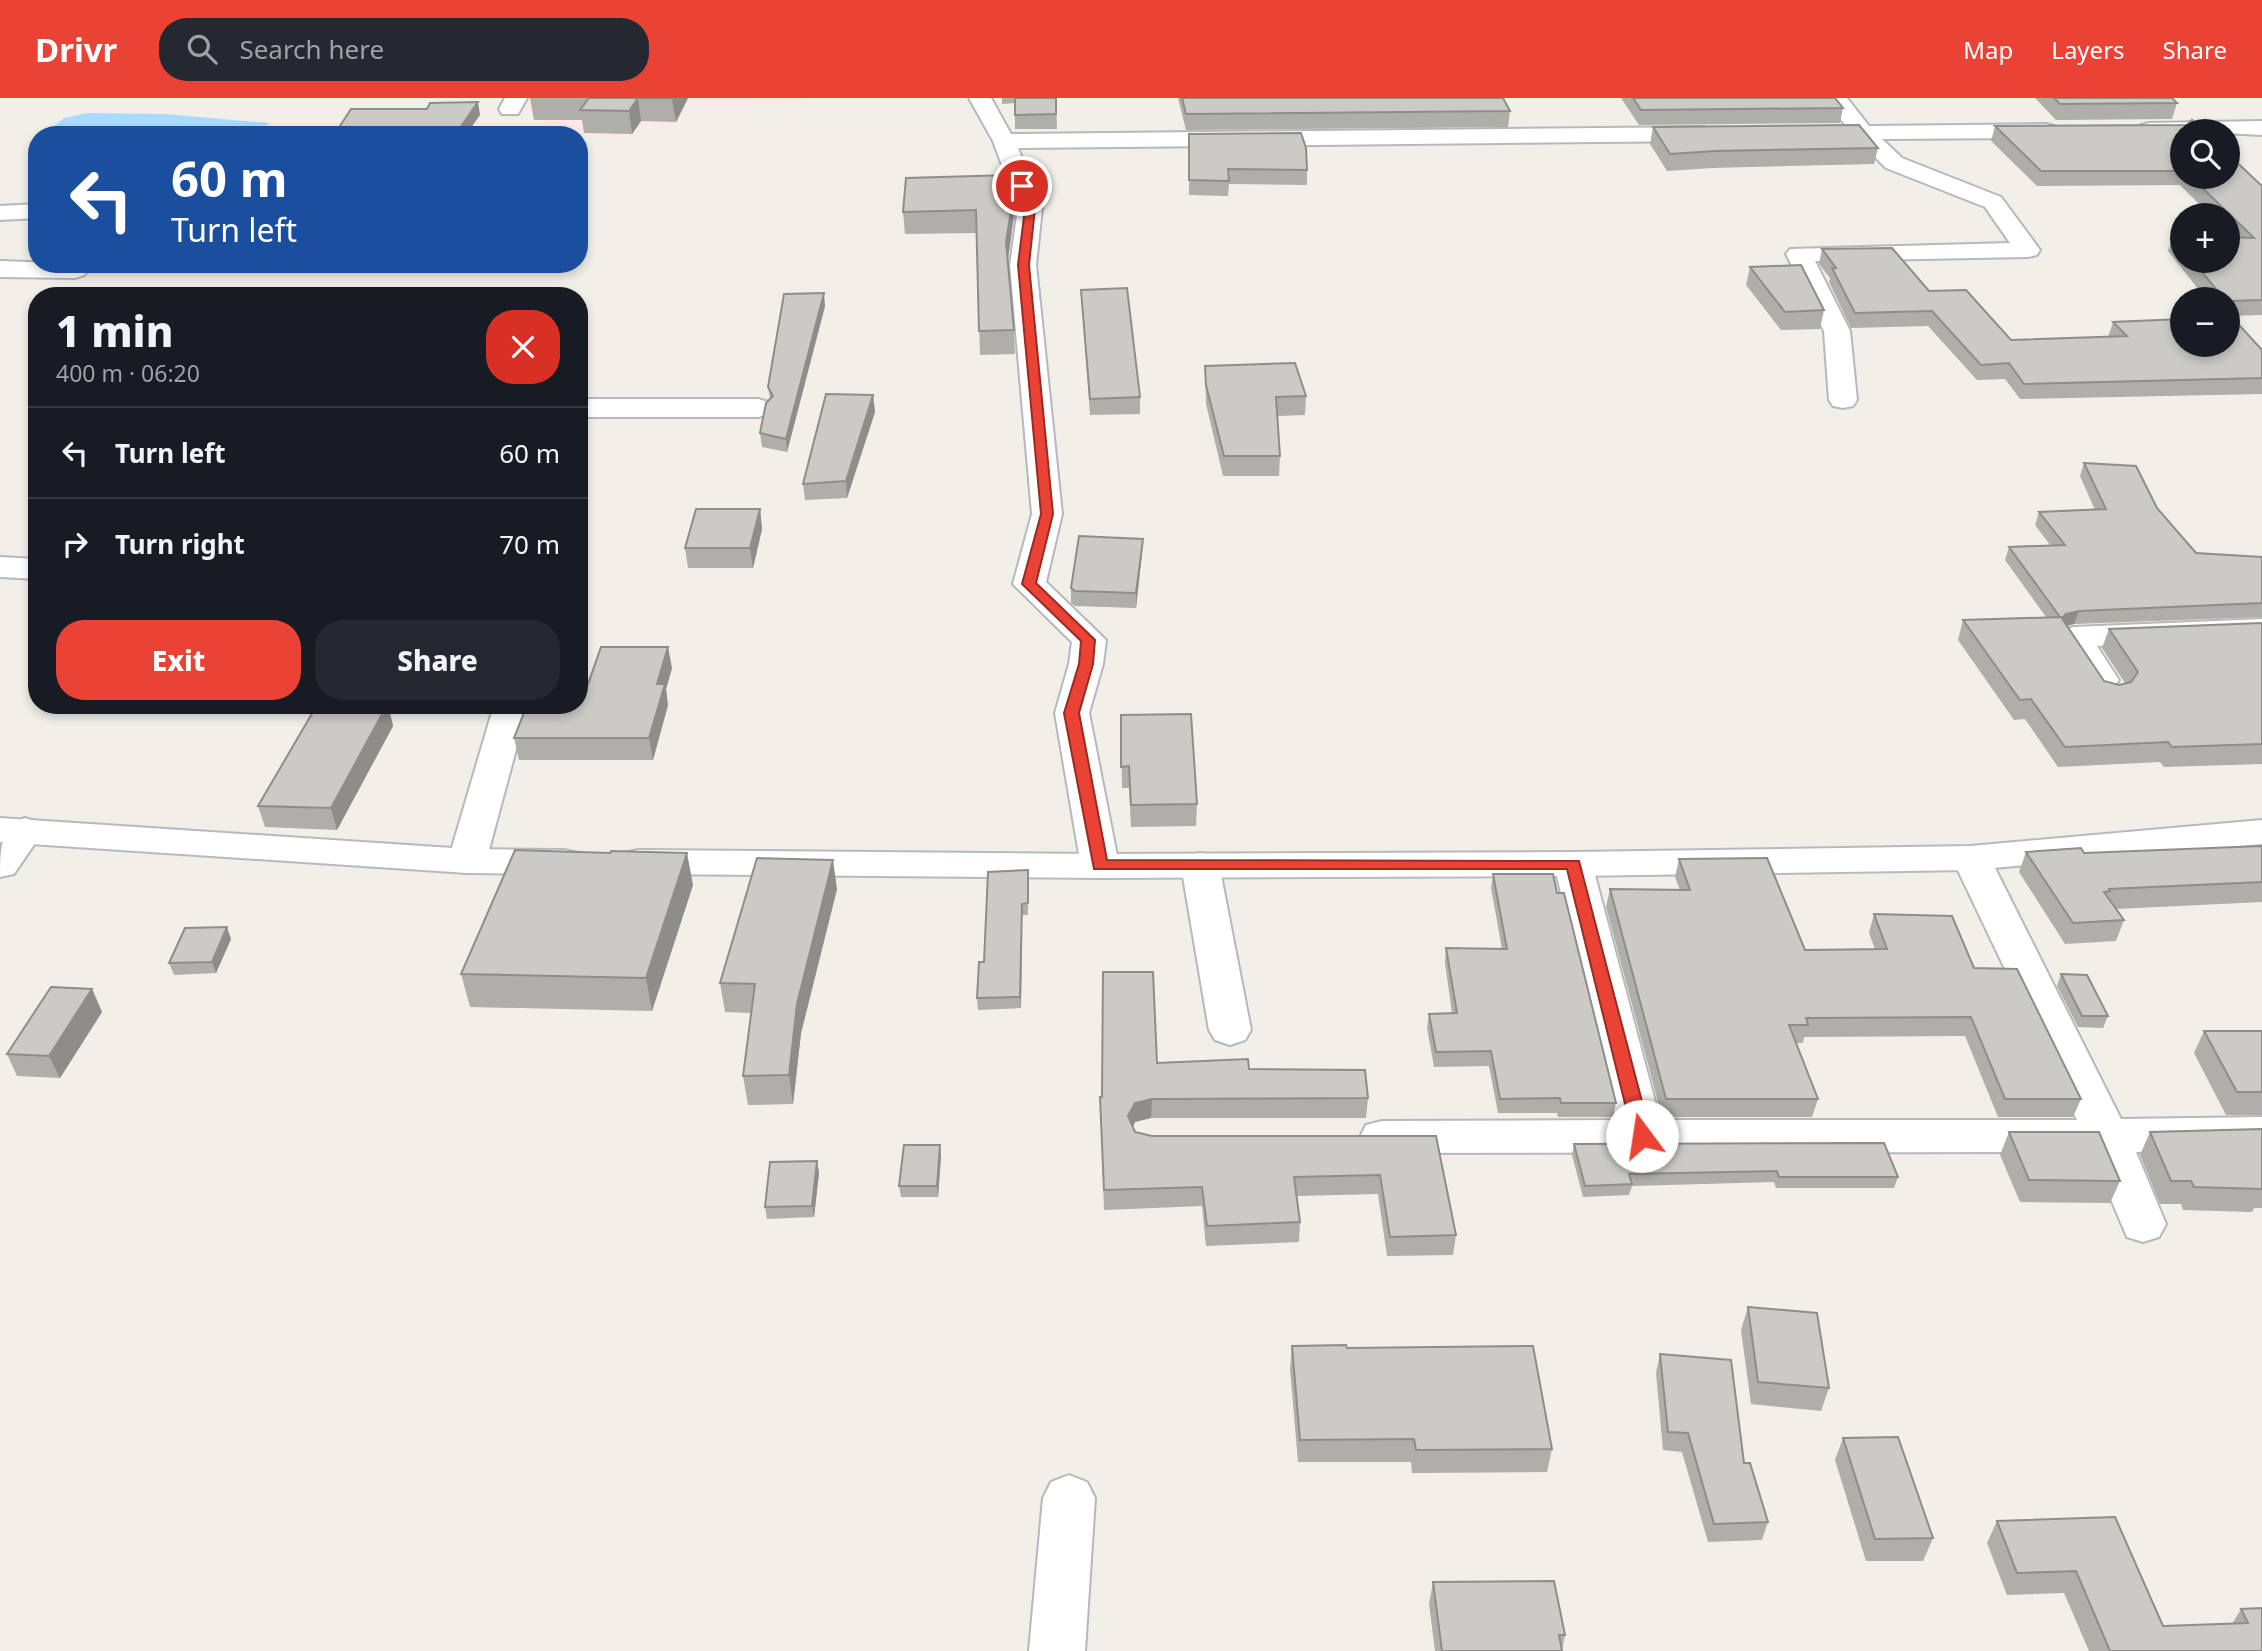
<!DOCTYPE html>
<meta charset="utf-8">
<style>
body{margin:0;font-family:"Noto Sans",sans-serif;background:#242831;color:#f1f3f6;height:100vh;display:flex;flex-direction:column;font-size:26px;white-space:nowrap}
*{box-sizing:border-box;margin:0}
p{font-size:23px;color:#9ea1a6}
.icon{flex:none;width:38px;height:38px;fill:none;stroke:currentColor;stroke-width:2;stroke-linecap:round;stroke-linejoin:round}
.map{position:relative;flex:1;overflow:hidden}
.panel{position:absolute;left:28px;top:189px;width:560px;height:427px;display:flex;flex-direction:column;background:#171b24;border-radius:28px;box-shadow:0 4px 10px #0003}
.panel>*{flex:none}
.guide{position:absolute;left:28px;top:28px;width:560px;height:147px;border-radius:28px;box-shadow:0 4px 10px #0003;background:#1a4fa0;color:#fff;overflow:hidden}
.buttons{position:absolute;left:2170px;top:21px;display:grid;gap:14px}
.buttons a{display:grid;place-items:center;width:70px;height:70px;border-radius:50%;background:#171b24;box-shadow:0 4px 10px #0003;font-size:35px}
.pin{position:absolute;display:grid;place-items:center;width:60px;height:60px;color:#fff;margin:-30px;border:4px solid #fff;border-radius:50%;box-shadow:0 2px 7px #0007}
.me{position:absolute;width:77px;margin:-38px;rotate:346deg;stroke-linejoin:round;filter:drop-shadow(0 0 5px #0008)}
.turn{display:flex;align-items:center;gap:24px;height:147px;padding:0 28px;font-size:32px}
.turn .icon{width:91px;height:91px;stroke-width:2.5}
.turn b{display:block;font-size:49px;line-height:60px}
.round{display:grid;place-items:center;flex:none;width:74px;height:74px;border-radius:28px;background:#242831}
.summary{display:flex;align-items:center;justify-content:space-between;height:119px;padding:0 28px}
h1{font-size:42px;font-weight:800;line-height:52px}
.button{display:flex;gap:14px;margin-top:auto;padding:14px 28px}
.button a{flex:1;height:80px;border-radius:28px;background:#ea4335;color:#fff;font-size:28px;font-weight:800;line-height:80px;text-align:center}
.button a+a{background:#242831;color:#f1f3f6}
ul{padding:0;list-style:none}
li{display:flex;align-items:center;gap:21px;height:91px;padding:0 28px;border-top:2px solid #363941}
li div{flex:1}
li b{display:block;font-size:26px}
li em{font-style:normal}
header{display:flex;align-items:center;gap:42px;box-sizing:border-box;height:98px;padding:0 35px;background:#ea4335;color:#fff}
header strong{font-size:33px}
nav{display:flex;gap:38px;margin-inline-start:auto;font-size:24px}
.search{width:490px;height:63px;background:#242831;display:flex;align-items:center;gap:18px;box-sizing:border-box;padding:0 24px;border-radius:28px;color:#9ea1a6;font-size:26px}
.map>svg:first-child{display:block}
.medical{fill:#fce8e6}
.water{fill:#aadaff}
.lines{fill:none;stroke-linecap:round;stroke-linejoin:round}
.street-casing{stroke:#b5b8bc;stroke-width:4}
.secondary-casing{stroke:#b6babf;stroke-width:4}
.street{fill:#fff;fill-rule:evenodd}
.secondary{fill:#fff;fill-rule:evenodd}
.wall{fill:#afaea9}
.shaded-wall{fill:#8f8d8a}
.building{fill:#cccac5;stroke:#8f8d8a;stroke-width:2}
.route{fill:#ea4335;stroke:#982c22;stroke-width:2}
</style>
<header>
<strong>Drivr</strong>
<div class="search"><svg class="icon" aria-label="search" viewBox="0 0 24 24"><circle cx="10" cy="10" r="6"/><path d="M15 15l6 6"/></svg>Search here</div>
<nav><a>Map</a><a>Layers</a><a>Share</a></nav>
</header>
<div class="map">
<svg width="2262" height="1553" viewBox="0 0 2262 1553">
<rect width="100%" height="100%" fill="#f1efe8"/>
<polygon class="medical" points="511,0 804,0 803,6 687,9 677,27 646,27 634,40 566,37 571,28 546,29 546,15 501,15"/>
<polygon class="water" points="88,15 165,16 269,25 257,37 43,37 64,20"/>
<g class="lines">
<defs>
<g id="street">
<polygon points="505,0 527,0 518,16 502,16 499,11"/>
<polygon points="969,0 991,0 1011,36 1703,29 1711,31 1714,36 1711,41 1703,43 1018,50 1042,110 1036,167 1062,416 1046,484 1106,542 1103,566 1089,615 1119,768 1114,777 1100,780 1086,777 1081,768 1055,615 1069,566 1072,544 1013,486 1032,416 1010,167 1018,110 993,43"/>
<polygon points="1825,0 1847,0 1869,28 2046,26 2054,28 2057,33 2054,38 2046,40 1882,41 1902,60 2001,99 2040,152 2037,157 2028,159 1815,163 1850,233 1857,302 1853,308 1843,310 1833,308 1829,302 1824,233 1786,156 1790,151 2010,145 1985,109 1886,70 1857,41 1805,40 1802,35 1805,30 1846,28"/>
<polygon points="2262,23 2262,37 2182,33 2182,38 2141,37 2138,32 2141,27 2149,25"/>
<polygon points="37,106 37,120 0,122 0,108"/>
<polygon points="0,163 83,166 88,172 84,177 75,180 0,179"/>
<polygon points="579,301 758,301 768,304 772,310 768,316 758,319 579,319"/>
<polygon points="0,459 37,461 37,481 0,479"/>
<polygon points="2262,521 2262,541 2097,548 2119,582 2114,589 2102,592 2090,589 2057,539 2062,532 2074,529"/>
<polygon points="494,607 528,607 486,763 481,772 467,775 453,772 448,763"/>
<path d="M25,720L38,724L44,732L14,776L0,779C0,753 0,728 25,720Z"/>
<polygon points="1971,748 1984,751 1990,760 2121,1021 2262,1019 2262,1051 2136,1054 2166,1126 2159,1139 2143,1144 2127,1139 2091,1054 1382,1055 1366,1051 1360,1039 1366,1027 1382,1023 1616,1022 1554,766 1559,757 1573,754 1587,757 1592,766 1660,1022 2077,1022 1952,760 1958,751"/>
<polygon points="1200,755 1214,758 1219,767 1251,932 1245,942 1230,947 1215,942 1209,932 1181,767 1186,758"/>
<polygon points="1069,1377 1087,1384 1095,1400 1085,1553 1029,1553 1043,1400 1051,1384"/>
</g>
<g id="secondary">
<polygon points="0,720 467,751 564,752 578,755 583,764 578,773 564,776 467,775 0,744"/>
<polygon points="2262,722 2262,746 1971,772 1573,778 1100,780 638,776 624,773 619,764 624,755 638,752 1100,756 1573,754 1971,748"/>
</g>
</defs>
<use href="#street" class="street-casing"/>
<use href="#secondary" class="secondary-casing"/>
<use href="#street" class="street"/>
<use href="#secondary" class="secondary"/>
</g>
<g class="wall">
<polygon points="530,0 688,0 676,24 641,23 632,36 584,35 582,22 534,22"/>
<polygon points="1002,0 1056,0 1057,31 1015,31 1015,5 1002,6"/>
<polygon points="1178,0 1503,0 1510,13 1508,29 1186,32"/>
<polygon points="1621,0 1835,0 1843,10 1840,25 1639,27"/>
<polygon points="2035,0 2172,0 2177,5 2172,21 2056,22"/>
<polygon points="1995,28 2182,33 2182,79 2228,79 2262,88 2262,217 2228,218 2228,201 2206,201 2168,153 2173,138 2182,138 2182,163 2228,163 2233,139 2228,134 2228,117 2210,117 2180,87 2037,88 1991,43"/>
<polygon points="1653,29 1878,50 1874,66 1712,70 1667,73 1650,46"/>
<polygon points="1189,36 1307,72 1307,87 1229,86 1228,98 1189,97"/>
<polygon points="1015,88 1015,110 1008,162 1014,232 1015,256 980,257 976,135 905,136 903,114"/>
<polygon points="1822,151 1929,193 2011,242 2108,239 2113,224 2262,252 2262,296 2020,301 2005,281 1977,282 1928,228 1851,230 1829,184 1830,180 1819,166"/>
<polygon points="1750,169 1824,212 1820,231 1781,232 1746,187"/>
<polygon points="1081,192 1140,299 1140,316 1090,317"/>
<polygon points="825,208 787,354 762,349 760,335 770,301 768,289"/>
<polygon points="1205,268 1306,298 1305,317 1278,318 1280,358 1279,378 1223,378 1206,306"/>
<polygon points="873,297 875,314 847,400 805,402 803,386"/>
<polygon points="2084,365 2157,410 2196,455 2262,459 2262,519 2074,526 2067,528 2104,583 2119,587 2125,585 2102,550 2109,531 2262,525 2262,666 2164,669 2160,664 2058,669 2025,621 2014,622 1958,542 1963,522 2046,519 2005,462 2009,449 2051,448 2035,427 2039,414 2095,412 2080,378"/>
<polygon points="760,411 762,431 753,470 688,470 685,450"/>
<polygon points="1142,455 1136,510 1075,508 1071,505 1071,490"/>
<polygon points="672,570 666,591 668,607 653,662 519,662 514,640 588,586"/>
<polygon points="270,607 388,607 393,628 337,732 265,729 258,708 317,609 271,611"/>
<polygon points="1121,617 1197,706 1196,728 1131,729 1129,690 1122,690"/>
<polygon points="2262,748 2262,804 2116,811 2124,822 2116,843 2065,846 2019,774 2026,754 2084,755"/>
<polygon points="1679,761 1805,852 1875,851 1869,835 1874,816 1974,870 2081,1001 2073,1019 1998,1019 1965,938 1804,939 1803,945 1796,945 1818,1001 1812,1019 1662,1019 1606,809 1610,791 1680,792 1675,779"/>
<polygon points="1028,772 1028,817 1022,817 1021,910 978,912 977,900 984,864"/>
<polygon points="1493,776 1557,795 1616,1005 1613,1019 1558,1019 1557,1015 1498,1015 1489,968 1434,969 1427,930 1429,916 1452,915 1445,865 1446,850 1502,851 1491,790"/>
<polygon points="693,787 652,913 470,909 461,876"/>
<polygon points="837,791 801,935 793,1006 748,1007 743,978 751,915 725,914 720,885"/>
<polygon points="231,841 216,875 174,877 169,865"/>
<polygon points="2061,876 2108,918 2103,930 2078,929 2057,888"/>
<polygon points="92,891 102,914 60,980 17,978 7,956"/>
<polygon points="2204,933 2262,933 2262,1017 2226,1017 2194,955"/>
<polygon points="1157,965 1249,971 1368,1000 1366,1020 1151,1020 1135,1024 1133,1029 1135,1034 1152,1038 1436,1038 1456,1137 1453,1157 1387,1158 1378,1096 1296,1098 1300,1124 1299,1144 1206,1148 1202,1108 1104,1112 1100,999 1102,999"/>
<polygon points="2262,1031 2262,1110 2254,1110 2252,1114 2183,1112 2181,1106 2160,1106 2140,1057 2150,1034"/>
<polygon points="2009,1034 2120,1083 2110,1105 2020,1104 2000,1057"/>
<polygon points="1574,1046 1898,1079 1894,1090 1776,1090 1774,1084 1632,1088 1629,1097 1583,1099 1572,1057"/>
<polygon points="941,1058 938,1099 901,1099 899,1088"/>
<polygon points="817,1063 819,1075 814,1119 767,1121 765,1109"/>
<polygon points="1748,1209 1829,1290 1821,1313 1751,1306 1741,1232"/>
<polygon points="1292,1248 1347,1250 1552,1351 1547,1374 1412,1375 1411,1364 1298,1364 1290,1271"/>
<polygon points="1660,1256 1744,1365 1768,1424 1762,1442 1708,1444 1682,1354 1663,1352 1656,1275"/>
<polygon points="1843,1340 1933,1440 1923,1463 1866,1463 1835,1362"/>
<polygon points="1997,1423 2163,1528 2232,1526 2241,1511 2262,1553 2089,1553 2064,1495 2007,1497 1987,1445"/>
<polygon points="1433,1484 1565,1537 1562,1553 1435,1553 1429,1506"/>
</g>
<g class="shaded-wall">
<polygon points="638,0 641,23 632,36 629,13"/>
<polygon points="673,0 688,0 676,24 672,1"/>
<polygon points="478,4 480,17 466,37 455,37"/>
<polygon points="1015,88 1015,110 1007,167 1006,144"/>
<polygon points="824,195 825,208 787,354 786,341"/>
<polygon points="873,297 875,314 847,400 846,383"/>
<polygon points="760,411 762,431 753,470 750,450"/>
<polygon points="1143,441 1142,455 1136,510 1136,495"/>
<polygon points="2079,513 2074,526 2061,529 2061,521 2066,516"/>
<polygon points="668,549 672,570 666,591 668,607 653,662 649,640 657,586"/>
<polygon points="388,607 393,628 337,732 331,710"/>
<polygon points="687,755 693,787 652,913 646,880"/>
<polygon points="833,762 837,791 801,935 793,1006 789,977 797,906"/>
<polygon points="1022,806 1022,817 1021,910 1020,899"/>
<polygon points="227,829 231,841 216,875 212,864"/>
<polygon points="92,891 102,914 60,980 49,958"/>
<polygon points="1152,1001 1151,1020 1135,1024 1128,1038 1128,1018 1135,1005"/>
<polygon points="940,1047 941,1058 938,1099 937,1088"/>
<polygon points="817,1063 819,1075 814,1119 812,1108"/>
</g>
<g class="building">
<polygon points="589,0 673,0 638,0 629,13 580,12"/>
<polygon points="1015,0 1056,0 1056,16 1015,17"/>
<polygon points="1182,0 1503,0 1510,13 1186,16"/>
<polygon points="1633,0 1835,0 1843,10 1641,12"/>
<polygon points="2054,0 2172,0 2177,5 2060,6"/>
<polygon points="478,4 455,37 334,37 351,11 427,11 430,5"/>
<polygon points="2192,22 2204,33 2182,33 2182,73 2041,73 1995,28 2187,27"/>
<polygon points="1859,27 1878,50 1715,53 1670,56 1653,29"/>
<polygon points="1301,35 1306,50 1307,72 1228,71 1229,83 1189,82 1189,36"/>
<polygon points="2228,56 2262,88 2262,202 2228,203 2228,201 2224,201 2193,163 2228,163 2228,139 2254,140 2191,79 2228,79"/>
<polygon points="1010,77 1015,88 1006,144 1014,232 979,233 976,112 903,114 906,80"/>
<polygon points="2173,138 2182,138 2182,149"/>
<polygon points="1892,150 1929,193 1966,192 2011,242 2127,238 2113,224 2182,221 2182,247 2228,247 2228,220 2232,219 2262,252 2262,280 2024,286 2009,265 1981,267 1932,213 1855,215 1832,170 1836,170 1822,151"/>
<polygon points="1801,167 1824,212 1785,214 1750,169"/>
<polygon points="1127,190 1140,299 1090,301 1081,192"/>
<polygon points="824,195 786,341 760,335 766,305 773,298 768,289 784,196"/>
<polygon points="1295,265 1306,298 1276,299 1280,358 1224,358 1206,287 1205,268"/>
<polygon points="826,296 873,297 846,383 803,386"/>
<polygon points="2084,365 2136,368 2157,410 2196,455 2262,459 2262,505 2079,513 2066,516 2062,520 2060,519 2009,449 2065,447 2039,414 2106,411"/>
<polygon points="696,411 760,411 750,450 685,450"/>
<polygon points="1079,438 1143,441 1136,495 1075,493 1071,490"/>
<polygon points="2061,519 2104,583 2119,587 2131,584 2138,574 2109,531 2262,525 2262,646 2172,649 2168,644 2065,649 2031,601 2020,602 1963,522"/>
<polygon points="601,549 668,549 657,586 665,586 649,640 514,640 527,607 579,607 579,586 588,586"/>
<polygon points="317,607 387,607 331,710 258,708"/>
<polygon points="1191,616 1197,706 1131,707 1129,668 1121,669 1121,617"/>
<polygon points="2262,748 2262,784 2109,791 2110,793 2104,794 2124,822 2073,825 2026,754 2081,750 2084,755"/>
<polygon points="515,752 610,755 611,753 687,755 646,880 461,876"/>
<polygon points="757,760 833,762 797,906 789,977 743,978 755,886 720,885"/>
<polygon points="1767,760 1805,852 1887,851 1874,816 1952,818 1974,870 2017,871 2081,1001 2005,1001 1971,919 1806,920 1808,927 1789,927 1818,1001 1666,1001 1610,791 1690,792 1679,761"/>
<polygon points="1028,772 1028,805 1022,806 1020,899 977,900 979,864 984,864 988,774"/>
<polygon points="1493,776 1553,776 1557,795 1564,795 1616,1005 1561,1005 1560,1000 1500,1001 1491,953 1436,954 1429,916 1457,915 1446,850 1507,851"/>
<polygon points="227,829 212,864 169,865 185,830"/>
<polygon points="1103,874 1153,874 1157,965 1248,961 1249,971 1365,972 1368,1000 1152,1001 1135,1005 1128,1018 1135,1034 1152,1038 1436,1038 1456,1137 1390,1139 1380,1077 1294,1079 1300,1124 1207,1128 1202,1089 1104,1092 1100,999 1102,999"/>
<polygon points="2061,876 2087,877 2108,918 2082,918"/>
<polygon points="51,889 92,891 49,958 7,956"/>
<polygon points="2204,933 2262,933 2262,994 2237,994"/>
<polygon points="2262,1031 2262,1091 2194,1089 2191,1083 2171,1083 2150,1034"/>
<polygon points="2009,1034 2099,1034 2120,1083 2029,1082"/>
<polygon points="1884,1045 1898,1079 1779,1079 1777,1073 1629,1076 1632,1086 1585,1088 1574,1046"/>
<polygon points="904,1047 940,1047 937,1088 899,1088"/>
<polygon points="817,1063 812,1108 765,1109 770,1064"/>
<polygon points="1748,1209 1817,1215 1829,1290 1758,1284"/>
<polygon points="1346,1247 1347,1250 1533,1248 1552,1351 1416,1352 1414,1341 1300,1342 1292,1248"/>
<polygon points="1660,1256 1731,1262 1744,1365 1750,1365 1768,1424 1714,1426 1688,1335 1668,1334"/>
<polygon points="1898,1339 1933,1440 1875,1441 1843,1340"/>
<polygon points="2115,1419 2163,1528 2248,1525 2241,1511 2262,1510 2262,1553 2110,1553 2076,1473 2017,1475 1997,1423"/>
<polygon points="1554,1483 1565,1537 1559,1537 1562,1553 1442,1553 1433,1484"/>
</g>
<polygon class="route" points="1022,85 1027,88 1035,110 1029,167 1053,416 1036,485 1095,542 1093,566 1079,615 1107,762 1579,763 1651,1038 1649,1043 1636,1043 1633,1038 1567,771 1094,771 1064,615 1079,566 1081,543 1022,486 1041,416 1018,167 1025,110 1017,88"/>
</svg>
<div class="buttons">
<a><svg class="icon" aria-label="search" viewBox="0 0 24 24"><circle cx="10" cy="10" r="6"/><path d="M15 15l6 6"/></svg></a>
<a>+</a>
<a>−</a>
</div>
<div class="pin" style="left:1022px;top:88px;background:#d93025"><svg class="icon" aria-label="arrive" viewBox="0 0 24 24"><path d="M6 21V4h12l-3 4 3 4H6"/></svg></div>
<svg class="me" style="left:1642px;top:1038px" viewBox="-20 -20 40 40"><circle r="19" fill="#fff"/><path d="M0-13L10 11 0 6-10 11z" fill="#ea4335"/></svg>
<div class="guide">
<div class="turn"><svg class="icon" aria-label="left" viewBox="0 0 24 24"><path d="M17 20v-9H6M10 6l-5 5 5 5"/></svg><div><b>60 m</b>Turn left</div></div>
</div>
<section class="panel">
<div class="summary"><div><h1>1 min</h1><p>400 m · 06:20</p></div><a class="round" style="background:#d93025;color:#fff"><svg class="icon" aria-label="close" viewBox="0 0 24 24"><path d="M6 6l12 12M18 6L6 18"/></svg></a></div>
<ul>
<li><svg class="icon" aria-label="left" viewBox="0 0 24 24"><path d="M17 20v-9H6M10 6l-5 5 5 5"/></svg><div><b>Turn left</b></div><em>60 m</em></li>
<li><svg class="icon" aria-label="right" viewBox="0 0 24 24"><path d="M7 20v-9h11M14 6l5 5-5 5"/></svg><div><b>Turn right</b></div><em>70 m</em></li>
</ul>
<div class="button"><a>Exit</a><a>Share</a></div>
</section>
</div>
